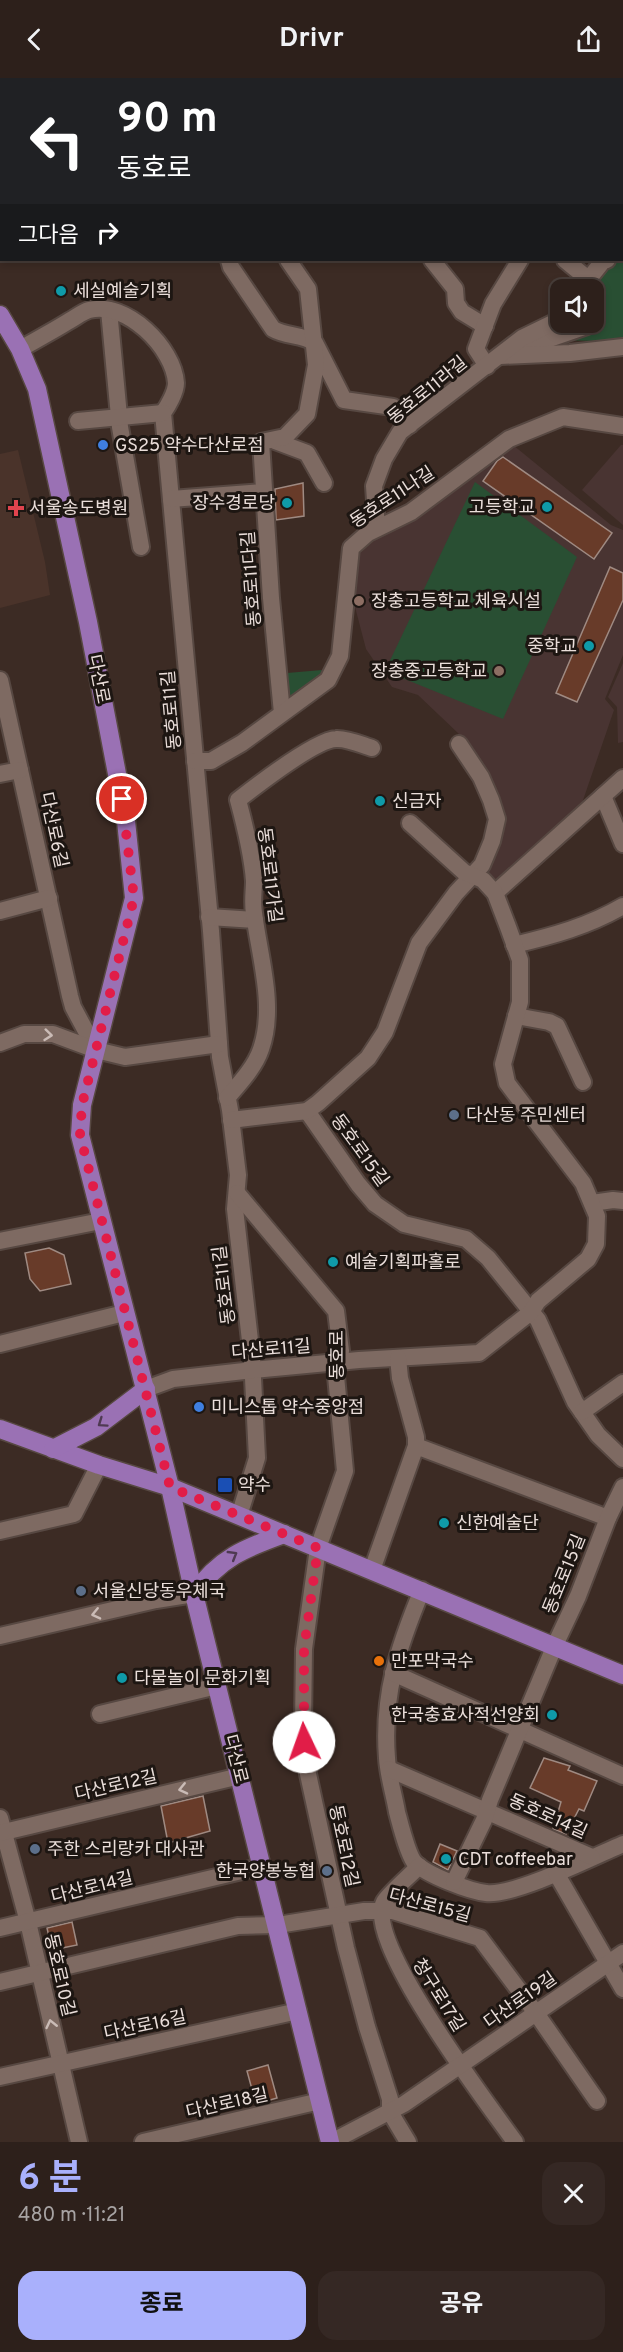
<!DOCTYPE html>
<html lang="ko">
<meta charset="utf-8">
<style>
body{margin:0;font-family:Overpass,"Noto Sans KR",sans-serif;background:#352824;color:#f1f3f6;height:100vh;display:flex;flex-direction:column;font-size:22px;white-space:nowrap}
*{box-sizing:border-box;margin:0}
p{font-size:20px;color:#a7a3a3}
.icon{flex:none;width:33px;height:33px;fill:none;stroke:currentColor;stroke-width:2;stroke-linecap:round;stroke-linejoin:round}
.map{position:relative;height:2064px;overflow:hidden}
.drawer{display:flex;flex-direction:column;background:#2d201b;flex:1}
.drawer>*{flex:none}
.top-card{position:absolute;left:0px;top:0px;width:624px;height:183px;box-shadow:0 3px 9px #0003,0 0 0 2px #483e3a;background:#202124;color:#fff;overflow:hidden}
.controls{position:absolute;left:550px;top:201px;display:grid;gap:12px}
.controls a{display:grid;place-items:center;width:54px;height:54px;border-radius:12px;background:#2d201b;box-shadow:0 3px 9px #0003,0 0 0 2px #483e3a;font-size:30px}
.pin{position:absolute;display:grid;place-items:center;width:51px;height:51px;color:#fff;margin:-26px;border:3px solid #fff;border-radius:50%;box-shadow:0 2px 6px #0007}
.me{position:absolute;width:66px;margin:-33px;rotate:357deg;stroke-linejoin:round;filter:drop-shadow(0 0 4px #0008)}
.turn{display:flex;align-items:center;gap:21px;height:126px;padding:0 18px;font-size:27px}
.turn .icon{width:78px;height:78px;stroke-width:2.5}
.turn b{display:block;font-size:42px;line-height:51px}
.then{display:flex;align-items:center;height:57px;padding:0 18px;background:#0003;gap:12px;font-size:22px}
.round{display:grid;place-items:center;flex:none;width:63px;height:63px;border-radius:18px;background:#352824}
.headline{display:flex;align-items:center;justify-content:space-between;height:102px;padding:0 18px}
h1{font-size:36px;font-weight:700;line-height:45px;color:#a9b0fc}
.button{display:flex;gap:12px;margin-top:auto;padding:12px 18px}
.button a{flex:1;height:69px;border-radius:18px;background:#a9b0fc;color:#111;font-size:24px;font-weight:700;line-height:69px;text-align:center}
.button a+a{background:#352824;color:#f1f3f6}
header{display:flex;justify-content:space-between;align-items:center;height:78px;padding:0 18px;background:#2d201b;font-size:27px;font-weight:700}
.map>svg:first-child{display:block}
.built{fill:#4a332a}
.education{fill:#493432}
.green{fill:#294f33}
.building{fill:#683b29;stroke:#9f8a82;stroke-width:1.5}
.lines{fill:none;stroke-linecap:round;stroke-linejoin:round}
.minor-casing{stroke:#574842;stroke-width:20}
.major-casing{stroke:#574842;stroke-width:21}
.minor{stroke:#7e6a62;stroke-width:16}
.major{stroke:#9a71b4;stroke-width:18}
.oneway{stroke:#cabbb6}
.oneway2{stroke:#4f3a53}
.route{stroke:#e11d48;stroke-width:10;stroke-dasharray:0 18}
.culture-dot{fill:#0f9aa8;stroke:#1d1612;stroke-width:2}
.shop-dot{fill:#3f7fe0;stroke:#1d1612;stroke-width:2}
.health-dot{fill:#e0444e;stroke:#1d1612;stroke-width:2}
.education-dot{fill:#8d6e63;stroke:#1d1612;stroke-width:2}
.service-dot{fill:#5c6f8a;stroke:#1d1612;stroke-width:2}
.transit-dot{fill:#1a4fb4;stroke:#1d1612;stroke-width:2}
.food-dot{fill:#e8710a;stroke:#1d1612;stroke-width:2}
.labels{text-anchor:middle;stroke-width:6;stroke-linejoin:round;paint-order:stroke}
.poi-label{font-size:18px;fill:#eadeda;stroke:#1d1612;text-anchor:start}
.street-label{font-size:18px;fill:#eadeda;stroke:#1d1612}
</style>
<header><svg class="icon" aria-label="back" viewBox="0 0 24 24"><path d="M15 5l-7 7 7 7"/></svg>Drivr<svg class="icon" aria-label="share" viewBox="0 0 24 24"><path d="M12 15V3M7 8l5-5 5 5M5 13v7h14v-7"/></svg></header>
<div class="map">
<svg width="623" height="2064" viewBox="0 0 623 2064">
<rect width="100%" height="100%" fill="#3c2b24"/>
<polygon class="built" points="18,372 45,484 50,517 0,530 0,376"/>
<g class="education">
<polygon points="513,367 611,447 623,452 623,577 605,621 614,632 581,728 497,808 484,796 503,735 489,696 459,656 418,617 392,609 366,571 354,525 357,478 377,460 416,442"/>
<polygon points="621,367 623,367 623,447 582,412"/>
<polygon points="623,585 623,664 618,665 617,629 608,619"/>
</g>
<g class="green">
<polygon points="623,184 623,259 597,263 561,262 562,245 594,244 594,212 585,211 606,185"/>
<polygon points="475,404 577,479 503,641 385,593"/>
<polygon points="322,592 319,599 289,619 287,595"/>
</g>
<g class="building">
<polygon points="503,379 612,455 594,481 483,403 497,383"/>
<polygon points="303,405 304,438 276,442 275,411"/>
<polygon points="610,489 623,495 623,522 577,624 556,615"/>
<polygon points="49,1170 64,1177 71,1206 40,1213 30,1201 25,1175"/>
<polygon points="544,1680 570,1688 568,1692 597,1703 584,1733 579,1731 566,1756 553,1751 561,1724 530,1710"/>
<polygon points="203,1718 210,1753 168,1765 161,1728"/>
<polygon points="440,1766 457,1773 448,1792 433,1784"/>
<polygon points="72,1844 77,1867 52,1872 47,1850"/>
<polygon points="268,1987 277,2020 256,2026 247,1993"/>
</g>
<g class="lines">
<defs>
<g id="minor">
<polyline points="575,0 577,2"/>
<polyline points="203,2 203,0"/>
<polyline points="307,2 307,0"/>
<polyline points="409,2 409,0"/>
<polyline points="464,2 465,0"/>
<polyline points="622,7 623,7"/>
<polyline points="0,56 2,57"/>
<polyline points="622,175 623,175"/>
<path d="M229,182L231,189L273,251C287,259 302,256 315,265L344,322L393,329L410,347"/>
<polyline points="432,182 455,211 456,225 462,234 485,248"/>
<polyline points="565,182 588,201"/>
<polyline points="580,212 603,183 607,182"/>
<polyline points="109,232 120,349 141,469"/>
<path d="M20,271C36,262 53,253 69,243C75,240 82,234 89,232C126,222 174,270 176,305C176,314 168,328 163,335L211,853L220,979L230,1032L238,1097L235,1131L252,1280L257,1380L239,1438"/>
<polyline points="526,272 532,267 587,248"/>
<polyline points="500,278 570,275 623,269"/>
<polyline points="487,288 476,271 493,226 520,182"/>
<polyline points="78,343 163,335"/>
<polyline points="275,363 307,375 324,405"/>
<polyline points="171,421 264,414"/>
<polyline points="377,450 374,408 384,381 400,354 522,260 561,241"/>
<polyline points="0,602 70,918 73,929 96,972"/>
<polyline points="282,635 271,520 261,364 285,359 307,336 316,287 308,211 288,182"/>
<polyline points="195,683 211,683 242,665 328,602 340,578 351,470 368,455 411,434 509,361 563,339 623,348"/>
<polyline points="0,696 20,692"/>
<polyline points="603,718 623,766"/>
<polyline points="495,815 623,700"/>
<polyline points="0,833 49,820"/>
<polyline points="209,839 255,842"/>
<path d="M514,867C552,858 589,848 623,828"/>
<polyline points="516,938 549,944 557,948 583,1004"/>
<polyline points="0,965 24,956 53,956 96,972 125,979 219,966"/>
<path d="M227,1020C240,1005 255,989 261,971C276,928 259,877 254,835C252,824 254,813 254,803C252,776 245,748 238,722C256,708 315,662 336,661C347,660 362,667 372,670"/>
<polyline points="307,1033 358,1106 375,1126 404,1146 466,1161 488,1180 538,1242 575,1324 598,1357 623,1381"/>
<polyline points="231,1042 307,1033 318,1025 368,980 385,954 419,865 456,815 482,787 492,763 497,741 491,722 481,699 459,666"/>
<polyline points="237,1115 336,1233 341,1273 336,1298 345,1393 318,1470 304,1571 303,1648 308,1696 346,1870 367,1949 390,2021 390,2034 408,2064"/>
<polyline points="592,1125 613,1122 623,1123"/>
<polyline points="0,1163 101,1143"/>
<polyline points="0,1266 124,1235"/>
<polyline points="146,1311 173,1301 253,1292 359,1282 479,1275 531,1234 538,1223 588,1181 596,1166 597,1138 583,1105 507,1005 503,986 520,924 520,882 508,849 495,815 483,802 464,794 410,745"/>
<polyline points="582,1334 623,1305"/>
<polyline points="416,1368 608,1440"/>
<polyline points="0,1453 74,1436 99,1387"/>
<polyline points="372,1492 416,1368 416,1359 400,1300 398,1280"/>
<path d="M422,1512C398,1570 382,1617 387,1680C388,1698 394,1716 397,1734C400,1745 408,1778 415,1785C427,1797 469,1813 486,1815C513,1819 595,1778 623,1766"/>
<polyline points="0,1558 156,1522 194,1516"/>
<polyline points="393,1595 623,1698"/>
<polyline points="100,1636 217,1608"/>
<polyline points="389,1691 592,1779"/>
<polyline points="0,1740 28,1844 79,2064"/>
<polyline points="0,1755 240,1698"/>
<path d="M419,1788C412,1796 388,1816 384,1824C364,1864 488,2026 515,2064"/>
<polyline points="556,1795 623,1911"/>
<polyline points="454,1804 484,1742 490,1722 555,1567 578,1518 608,1440 623,1409"/>
<polyline points="0,1850 263,1788"/>
<polyline points="0,1904 238,1848 278,1847 364,1833 393,1833 480,1860 536,1935 597,2023"/>
<polyline points="0,1999 298,1933"/>
<polyline points="143,2064 320,2023"/>
<polyline points="331,2064 404,2026 623,1875"/>
</g>
<g id="major">
<polyline points="0,237 20,271 37,311 88,544 126,743 134,820 82,1027 80,1057 170,1409 194,1516 330,2064"/>
<polyline points="0,1351 99,1387 170,1409 623,1597"/>
<polyline points="53,1371 96,1349 146,1311"/>
<path d="M194,1516C219,1480 245,1470 284,1456"/>
</g>
</defs>
<use href="#minor" class="minor-casing"/>
<use href="#major" class="major-casing"/>
<use href="#minor" class="minor"/>
<use href="#major" class="major"/>
</g>
<defs><path id="oneway-chevron" d="M-2-3.5L2.5 0L-2 3.5" fill="none" stroke-width="1.6" stroke-linecap="round" stroke-linejoin="round" transform="scale(1.5)"/></defs>
<g class="oneway">
<use href="#oneway-chevron" transform="translate(48 957) rotate(6)"/>
<use href="#oneway-chevron" transform="translate(96 1536) rotate(167)"/>
<use href="#oneway-chevron" transform="translate(183 1711) rotate(167)"/>
<use href="#oneway-chevron" transform="translate(51 1946) rotate(-103)"/>
</g>
<g class="oneway2">
<use href="#oneway-chevron" transform="translate(102 1345) rotate(145)"/>
<use href="#oneway-chevron" transform="translate(233 1477) rotate(-31)"/>
</g>
<g class="lines">
<polyline class="route" points="122,721 134,820 82,1027 80,1057 170,1409 318,1470 304,1571 304,1664"/>
</g>
<g class="culture-dot">
<circle cx="61" cy="213" r="6"/>
<circle cx="287" cy="425" r="6"/>
<circle cx="547" cy="429" r="6"/>
<circle cx="589" cy="568" r="6"/>
<circle cx="380" cy="723" r="6"/>
<circle cx="333" cy="1184" r="6"/>
<circle cx="444" cy="1445" r="6"/>
<circle cx="122" cy="1600" r="6"/>
<circle cx="552" cy="1637" r="6"/>
<circle cx="446" cy="1781" r="6"/>
</g>
<g class="shop-dot">
<circle cx="103" cy="367" r="6"/>
<circle cx="199" cy="1329" r="6"/>
</g>
<path class="health-dot" d="M13 421h6v6h6v6h-6v6h-6v-6h-6v-6h6z"/>
<g class="education-dot">
<circle cx="359" cy="523" r="6"/>
<circle cx="499" cy="593" r="6"/>
</g>
<g class="service-dot">
<circle cx="454" cy="1037" r="6"/>
<circle cx="81" cy="1513" r="6"/>
<circle cx="35" cy="1771" r="6"/>
<circle cx="327" cy="1793" r="6"/>
</g>
<rect class="transit-dot" x="217" y="1399" width="16" height="16" rx="3"/>
<circle class="food-dot" cx="379" cy="1583" r="6"/>
<g class="labels">
<g class="poi-label">
<text x="73" y="219">세실예술기획</text>
<text x="115" y="373">GS25 약수다산로점</text>
<text x="275" y="431" text-anchor="end">장수경로당</text>
<text x="535" y="435" text-anchor="end">고등학교</text>
<text x="29" y="436">서울송도병원</text>
<text x="371" y="529">장충고등학교 체육시설</text>
<text x="577" y="574" text-anchor="end">중학교</text>
<text x="487" y="599" text-anchor="end">장충중고등학교</text>
<text x="392" y="729">신금자</text>
<text x="466" y="1043">다산동 주민센터</text>
<text x="345" y="1190">예술기획파홀로</text>
<text x="211" y="1335">미니스톱 약수중앙점</text>
<text x="238" y="1413">약수</text>
<text x="456" y="1451">신한예술단</text>
<text x="93" y="1519">서울신당동우체국</text>
<text x="391" y="1589">만포막국수</text>
<text x="134" y="1606">다물놀이 문화기획</text>
<text x="540" y="1643" text-anchor="end">한국충효사적선양회</text>
<text x="47" y="1777">주한 스리랑카 대사관</text>
<text x="458" y="1787">CDT coffeebar</text>
<text x="315" y="1799" text-anchor="end">한국양봉농협</text>
</g>
<g class="street-label">
<text transform="translate(427 312) rotate(-39)" y="6">동호로11라길</text>
<text transform="translate(392 419) rotate(-33)" y="6">동호로11나길</text>
<text transform="translate(251 501) rotate(-94)" y="6">동호로11다길</text>
<text transform="translate(99 601) rotate(79)" y="6">다산로</text>
<text transform="translate(171 632) rotate(-95)" y="6">동호로11길</text>
<text transform="translate(54 752) rotate(78)" y="6">다산로6길</text>
<text transform="translate(270 797) rotate(83)" y="6">동호로11가길</text>
<text transform="translate(360 1072) rotate(54)" y="6">동호로15길</text>
<text transform="translate(224 1207) rotate(-97)" y="6">동호로11길</text>
<text transform="translate(271 1271) rotate(-5)" y="6">다산로11길</text>
<text transform="translate(337 1277) rotate(-90)" y="6">동호로</text>
<text transform="translate(564 1496) rotate(-68)" y="6">동호로15길</text>
<text transform="translate(236 1681) rotate(76)" y="6">다산로</text>
<text transform="translate(116 1707) rotate(-13)" y="6">다산로12길</text>
<text transform="translate(548 1738) rotate(24)" y="6">동호로14길</text>
<text transform="translate(344 1768) rotate(78)" y="6">동호로12길</text>
<text transform="translate(92 1809) rotate(-14)" y="6">다산로14길</text>
<text transform="translate(430 1827) rotate(15)" y="6">다산로15길</text>
<text transform="translate(60 1897) rotate(77)" y="6">동호로10길</text>
<text transform="translate(439 1917) rotate(58)" y="6">청구로17길</text>
<text transform="translate(520 1922) rotate(-35)" y="6">다산로19길</text>
<text transform="translate(145 1947) rotate(-12)" y="6">다산로16길</text>
<text transform="translate(227 2025) rotate(-13)" y="6">다산로18길</text>
</g>
</g>
</svg>
<div class="controls">
<a><svg class="icon" aria-label="sound" viewBox="0 0 24 24"><path d="M4 9h4l5-4v14l-5-4H4zM17 9q2 3 0 6"/></svg></a>
</div>
<div class="pin" style="left:122px;top:721px;background:#d93025"><svg class="icon" aria-label="arrive" viewBox="0 0 24 24"><path d="M6 21V4h12l-3 4 3 4H6"/></svg></div>
<svg class="me" style="left:304px;top:1664px" viewBox="-20 -20 40 40"><circle r="19" fill="#fff"/><path d="M0-13L10 11 0 6-10 11z" fill="#e11d48"/></svg>
<div class="top-card">
<div class="turn"><svg class="icon" aria-label="left" viewBox="0 0 24 24"><path d="M17 20v-9H6M10 6l-5 5 5 5"/></svg><div><b>90 m</b>동호로</div></div>
<div class="then">그다음<svg class="icon" aria-label="right" viewBox="0 0 24 24"><path d="M7 20v-9h11M14 6l5 5-5 5"/></svg></div>
</div>
</div>
<section class="drawer">
<div class="headline"><div><h1>6 분</h1><p>480 m · 11:21</p></div><a class="round"><svg class="icon" aria-label="close" viewBox="0 0 24 24"><path d="M6 6l12 12M18 6L6 18"/></svg></a></div>
<div class="button"><a>종료</a><a>공유</a></div>
</section>
